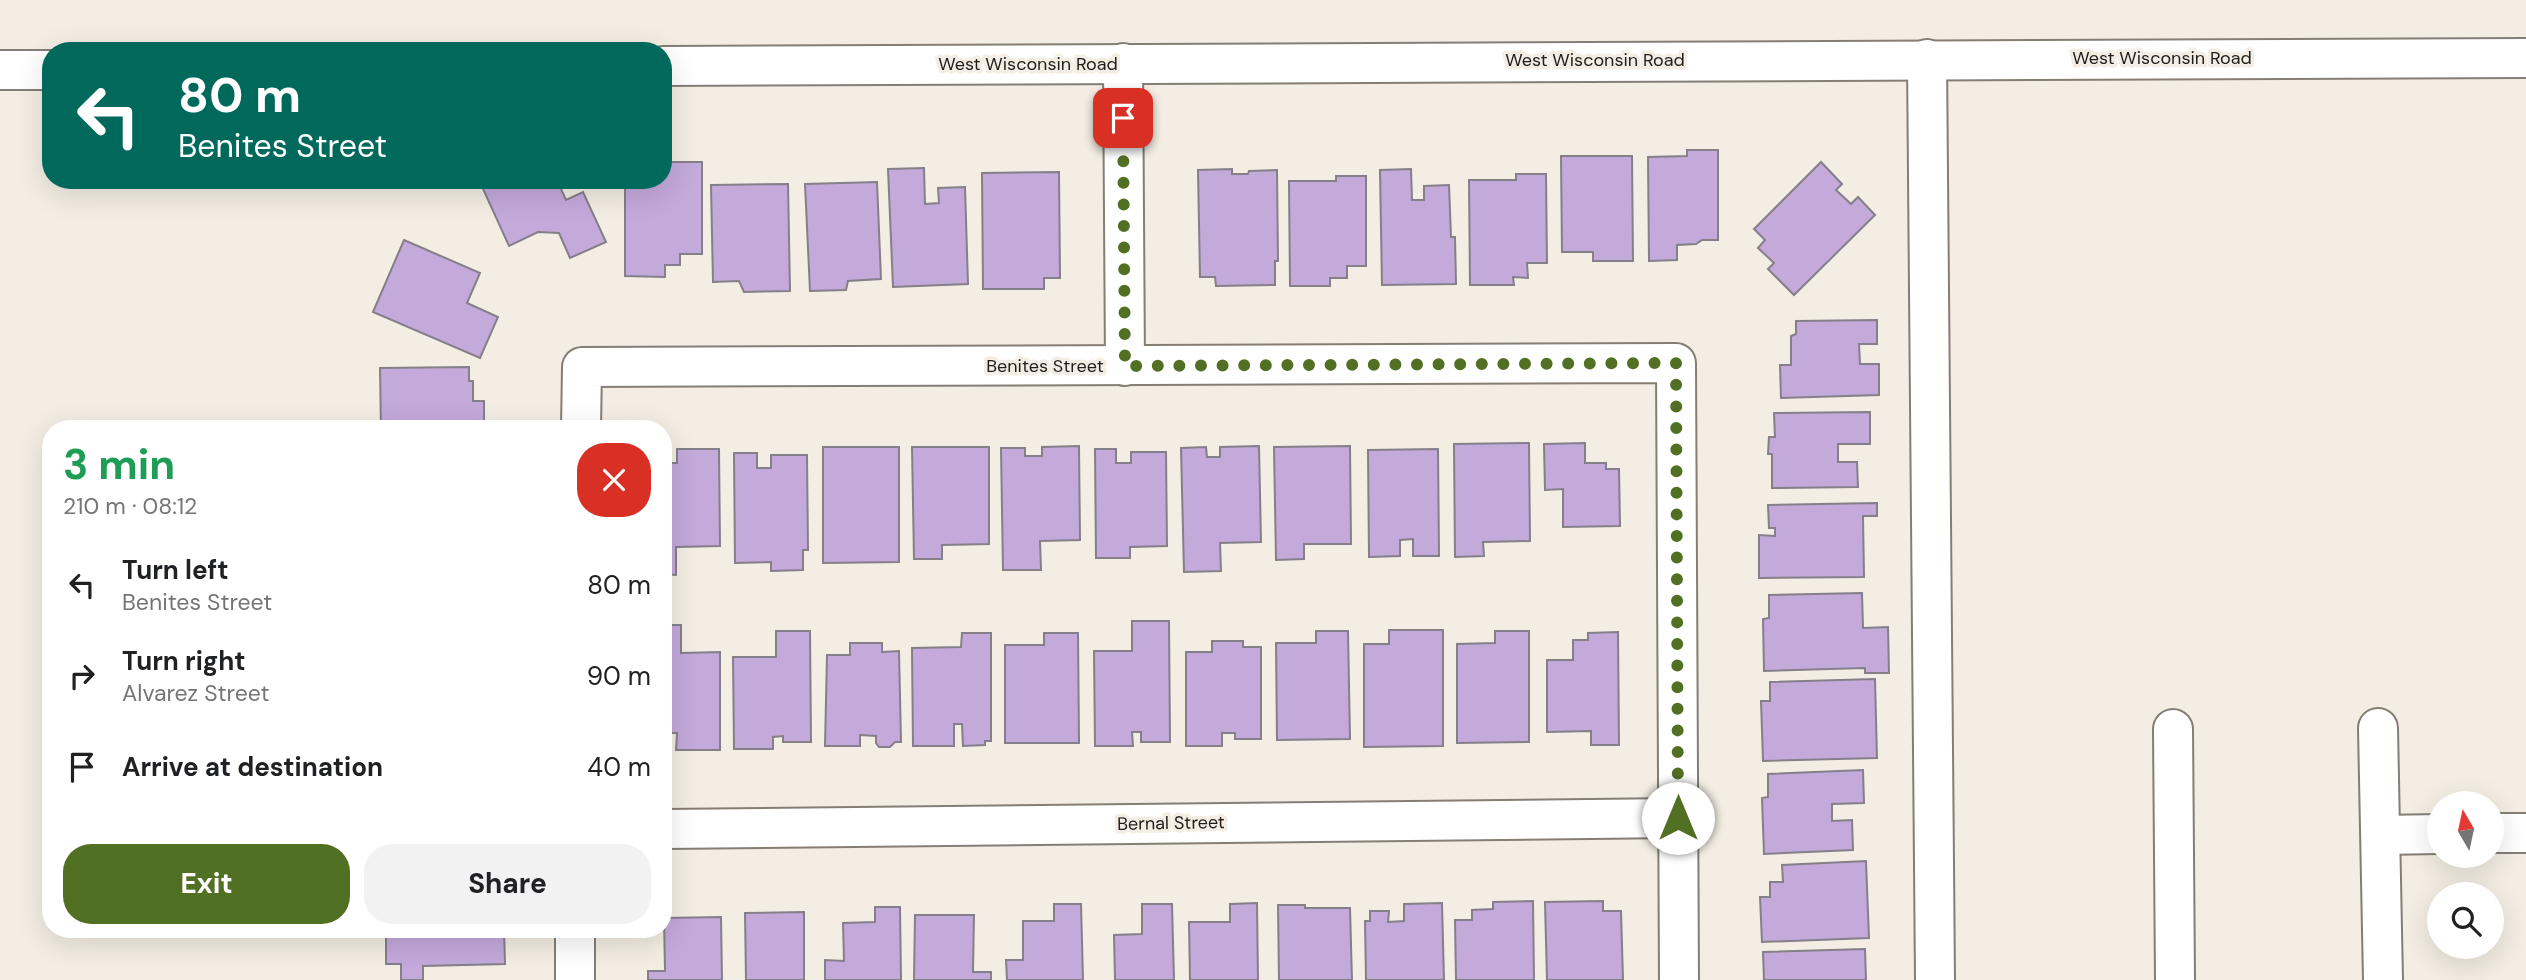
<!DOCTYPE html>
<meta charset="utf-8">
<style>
body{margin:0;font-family:"DM Sans",sans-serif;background:#f2f2f2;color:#202124;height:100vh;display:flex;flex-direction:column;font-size:26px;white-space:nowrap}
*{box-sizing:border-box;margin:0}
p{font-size:23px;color:#757577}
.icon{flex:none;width:38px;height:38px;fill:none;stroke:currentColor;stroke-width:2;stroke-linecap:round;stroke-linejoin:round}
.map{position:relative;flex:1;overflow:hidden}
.sheet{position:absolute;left:42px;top:420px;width:630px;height:518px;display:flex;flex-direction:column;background:#fff;border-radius:28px;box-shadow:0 7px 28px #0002}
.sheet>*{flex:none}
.banner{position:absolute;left:42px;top:42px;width:630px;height:147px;border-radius:28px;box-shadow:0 7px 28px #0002;background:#00695c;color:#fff;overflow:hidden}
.needle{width:46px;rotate:351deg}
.controls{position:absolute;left:2427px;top:791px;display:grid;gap:14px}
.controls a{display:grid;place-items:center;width:77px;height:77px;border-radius:50%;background:#fff;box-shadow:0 7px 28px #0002;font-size:35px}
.pin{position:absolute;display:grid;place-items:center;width:60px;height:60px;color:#fff;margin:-30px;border-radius:14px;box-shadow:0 4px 10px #0006}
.me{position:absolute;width:77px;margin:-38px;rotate:0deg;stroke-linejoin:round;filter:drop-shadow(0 0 5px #0008)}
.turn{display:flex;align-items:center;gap:24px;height:147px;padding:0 21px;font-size:32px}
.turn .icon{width:91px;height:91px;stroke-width:2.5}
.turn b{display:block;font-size:49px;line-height:60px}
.round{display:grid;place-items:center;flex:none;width:74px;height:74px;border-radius:28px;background:#f2f2f2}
.head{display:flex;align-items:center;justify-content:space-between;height:119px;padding:0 21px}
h1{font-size:42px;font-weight:700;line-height:52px;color:#1e9e55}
.button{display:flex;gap:14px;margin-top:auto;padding:14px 21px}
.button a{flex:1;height:80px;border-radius:28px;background:#527024;color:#fff;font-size:28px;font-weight:700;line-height:80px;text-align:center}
.button a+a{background:#f2f2f2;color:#202124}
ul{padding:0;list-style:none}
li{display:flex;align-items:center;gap:21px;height:91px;padding:0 21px}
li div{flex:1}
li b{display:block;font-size:26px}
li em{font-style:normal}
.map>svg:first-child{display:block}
.building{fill:#c4a9db;stroke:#847f89;stroke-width:2}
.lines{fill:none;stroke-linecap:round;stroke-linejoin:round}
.minor-casing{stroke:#847e75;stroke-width:42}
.minor{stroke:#fff;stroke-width:38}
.route{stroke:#527024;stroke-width:12;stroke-dasharray:0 21.6}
.labels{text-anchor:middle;stroke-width:7;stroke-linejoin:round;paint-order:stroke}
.street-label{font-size:18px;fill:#201e1b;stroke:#f3ede3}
</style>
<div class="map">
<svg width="2526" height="980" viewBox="0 0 2526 980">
<rect width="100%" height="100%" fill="#f3ede3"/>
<g class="building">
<polygon points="1687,150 1718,150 1718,240 1702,240 1696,244 1677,245 1677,260 1649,261 1648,157 1687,156"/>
<polygon points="1561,156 1632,156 1633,261 1593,261 1593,252 1562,252"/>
<polygon points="668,162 702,162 702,254 680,254 680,265 665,265 665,277 625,276 625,180 663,180 663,170 668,170"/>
<polygon points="1821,162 1842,184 1836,190 1851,204 1858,197 1875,215 1794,295 1768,269 1774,263 1758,248 1765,240 1754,229"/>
<polygon points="924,168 925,204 939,203 938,188 965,187 968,284 893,287 888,169"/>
<polygon points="1232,169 1232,174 1248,174 1249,171 1277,170 1278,261 1275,261 1275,285 1216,286 1215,277 1200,277 1198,170"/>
<polygon points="1411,169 1412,200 1424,200 1424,186 1449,185 1451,237 1455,237 1456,284 1382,285 1380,170"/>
<polygon points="1059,172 1060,278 1044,278 1044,289 983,289 982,173"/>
<polygon points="1516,174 1546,174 1547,263 1527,263 1528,278 1513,277 1514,285 1470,285 1469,180 1516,180"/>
<polygon points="1336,176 1366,176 1366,266 1347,266 1347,278 1330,278 1330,286 1290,286 1289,181 1336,181"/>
<polygon points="479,180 557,180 566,200 583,192 606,242 570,258 559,233 538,232 509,246"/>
<polygon points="877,182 881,279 848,281 846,290 810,291 805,184"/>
<polygon points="788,184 790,291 744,292 739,281 713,282 711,185"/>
<polygon points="404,240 480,273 467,303 498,317 480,358 373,312"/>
<polygon points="1877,320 1877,344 1859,344 1860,364 1879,364 1879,395 1781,398 1780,365 1791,365 1791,336 1796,334 1796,321"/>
<polygon points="469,367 469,381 473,381 473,401 484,401 484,429 381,429 380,368"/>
<polygon points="1870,412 1870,444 1838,444 1838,462 1857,462 1858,487 1772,488 1772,454 1768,454 1769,437 1775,437 1774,413"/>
<polygon points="1529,443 1530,541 1483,542 1484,556 1455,557 1454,444"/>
<polygon points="1585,443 1585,463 1606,463 1606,469 1619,469 1620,526 1563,527 1563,489 1545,490 1544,444"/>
<polygon points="1079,446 1080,540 1040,541 1041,570 1003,570 1001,448 1025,448 1025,456 1042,456 1042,447"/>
<polygon points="1259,446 1261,542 1220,543 1221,571 1184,572 1181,448 1206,447 1207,457 1220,457 1220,447"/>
<polygon points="1350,446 1351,544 1304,544 1304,559 1276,560 1274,447"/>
<polygon points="823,447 899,447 899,562 823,563"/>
<polygon points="912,447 989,447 989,544 942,545 942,559 914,559"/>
<polygon points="677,449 719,449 720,546 676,547 676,575 663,574 663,463 677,463"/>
<polygon points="1095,449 1116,449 1116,463 1131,463 1131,452 1166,452 1167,546 1130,547 1130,558 1096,558"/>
<polygon points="1438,449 1439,556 1413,556 1413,539 1400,540 1400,556 1369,557 1368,450"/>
<polygon points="734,453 757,453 757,468 771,468 771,455 807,455 808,550 803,550 803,570 771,571 771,562 735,563"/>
<polygon points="1877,503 1877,516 1863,516 1864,577 1759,578 1759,535 1775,536 1775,528 1769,528 1768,505"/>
<polygon points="1862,593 1863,628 1888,627 1889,673 1865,673 1865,668 1764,671 1763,619 1769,618 1769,595"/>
<polygon points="1132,621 1169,621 1170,742 1141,742 1141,732 1132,732 1133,746 1095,746 1094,651 1132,651"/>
<polygon points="663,625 681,625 681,653 720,652 720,750 676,750 677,733 663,733"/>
<polygon points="1389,630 1443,630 1443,746 1364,747 1364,644 1389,644"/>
<polygon points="776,631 810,631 811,742 783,742 783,736 773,737 773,749 734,749 733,657 776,657"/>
<polygon points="1316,631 1348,631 1350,739 1277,740 1276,643 1316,643"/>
<polygon points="1495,631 1529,631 1529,742 1457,743 1457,644 1495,643"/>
<polygon points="1618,632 1619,745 1591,745 1591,731 1547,732 1547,660 1573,660 1573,640 1588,640 1588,633"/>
<polygon points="962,633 991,633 991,741 985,741 985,745 963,746 962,724 954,724 954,746 913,746 912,648 961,647"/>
<polygon points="1044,633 1078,633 1079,743 1005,743 1005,645 1044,645"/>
<polygon points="1212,641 1243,641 1243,647 1261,647 1261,739 1235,739 1235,733 1222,733 1222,746 1186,746 1186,652 1212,652"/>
<polygon points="850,643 882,643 882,652 899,651 901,742 895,742 890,747 879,747 876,743 876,736 860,735 860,746 825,746 827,655 850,655"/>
<polygon points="1875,679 1877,758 1763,761 1761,701 1770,701 1770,682"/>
<polygon points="1863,770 1864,803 1832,804 1832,821 1852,820 1853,850 1764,854 1762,798 1768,797 1768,774"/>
<polygon points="1866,861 1869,938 1762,942 1760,897 1770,897 1770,882 1783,882 1782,865"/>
<polygon points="1533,901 1534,980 1456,980 1455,920 1472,920 1472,910 1493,909 1493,902"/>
<polygon points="1603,901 1603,911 1621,911 1623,980 1547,980 1545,902"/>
<polygon points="1257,903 1258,980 1190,980 1189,922 1230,922 1230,904"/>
<polygon points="1442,903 1444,980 1366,980 1365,921 1370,921 1370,911 1389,911 1388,922 1404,921 1404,904"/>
<polygon points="1054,904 1081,904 1083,980 1007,980 1006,960 1023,960 1023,921 1054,921"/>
<polygon points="1142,904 1172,904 1174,980 1115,980 1114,935 1142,934"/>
<polygon points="1278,905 1305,905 1305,908 1350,908 1352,980 1279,980"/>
<polygon points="875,907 900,907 901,980 825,980 825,960 844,961 843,923 875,922"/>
<polygon points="804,912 804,980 746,980 745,913"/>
<polygon points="915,915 974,915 973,972 991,972 991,980 914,980"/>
<polygon points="721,917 722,980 648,980 648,971 665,971 664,918"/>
<polygon points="386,929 504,929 505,964 423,966 423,980 401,980 401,964 386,964"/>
<polygon points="1865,949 1866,980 1764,980 1763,952"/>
</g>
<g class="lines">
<defs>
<g id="minor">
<polyline points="1927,59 1935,980"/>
<polyline points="1123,63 1125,366"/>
<polyline points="663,66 2526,58"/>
<polyline points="0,70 51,70"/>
<polyline points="581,429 582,367 1676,363 1679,980"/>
<polyline points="2378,728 2383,980"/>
<polyline points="2173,729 2175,980"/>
<polyline points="663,829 1678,818"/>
<polyline points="2492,833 2526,833"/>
<polyline points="2381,835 2440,834"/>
<polyline points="575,929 575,980"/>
</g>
</defs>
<use href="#minor" class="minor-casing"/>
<use href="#minor" class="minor"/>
</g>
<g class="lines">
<polyline class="route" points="1123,118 1125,366 1676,363 1678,818"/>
</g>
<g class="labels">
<g class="street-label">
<text x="2162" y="64">West Wisconsin Road</text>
<text x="1595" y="66">West Wisconsin Road</text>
<text x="1028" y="70">West Wisconsin Road</text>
<text x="1045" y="372">Benites Street</text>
<text transform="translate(1171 823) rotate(-1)" y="6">Bernal Street</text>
</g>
</g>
</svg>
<div class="controls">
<a><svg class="needle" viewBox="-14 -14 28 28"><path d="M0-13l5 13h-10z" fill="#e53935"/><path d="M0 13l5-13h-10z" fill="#757577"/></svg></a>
<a><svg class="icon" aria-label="search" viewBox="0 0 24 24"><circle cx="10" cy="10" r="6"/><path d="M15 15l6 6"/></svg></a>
</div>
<div class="pin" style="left:1123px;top:118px;background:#d93025"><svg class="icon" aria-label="arrive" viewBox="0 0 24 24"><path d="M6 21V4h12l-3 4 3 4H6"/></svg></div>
<svg class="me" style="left:1678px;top:818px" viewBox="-20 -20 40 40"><circle r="19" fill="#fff"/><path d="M0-13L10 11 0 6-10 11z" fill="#527024"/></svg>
<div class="banner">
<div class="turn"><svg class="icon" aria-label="left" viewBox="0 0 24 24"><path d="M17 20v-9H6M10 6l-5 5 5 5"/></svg><div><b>80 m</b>Benites Street</div></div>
</div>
<section class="sheet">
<div class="head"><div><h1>3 min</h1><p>210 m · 08:12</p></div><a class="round" style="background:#d93025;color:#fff"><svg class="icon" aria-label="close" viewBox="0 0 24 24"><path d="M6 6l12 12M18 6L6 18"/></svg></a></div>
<ul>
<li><svg class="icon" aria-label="left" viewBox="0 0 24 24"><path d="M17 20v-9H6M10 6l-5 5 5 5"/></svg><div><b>Turn left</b><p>Benites Street</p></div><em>80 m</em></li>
<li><svg class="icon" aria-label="right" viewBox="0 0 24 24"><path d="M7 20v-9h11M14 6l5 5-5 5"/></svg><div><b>Turn right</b><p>Alvarez Street</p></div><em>90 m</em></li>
<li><svg class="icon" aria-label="arrive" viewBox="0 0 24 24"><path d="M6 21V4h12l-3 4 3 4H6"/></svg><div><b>Arrive at destination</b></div><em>40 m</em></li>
</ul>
<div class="button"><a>Exit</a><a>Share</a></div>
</section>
</div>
